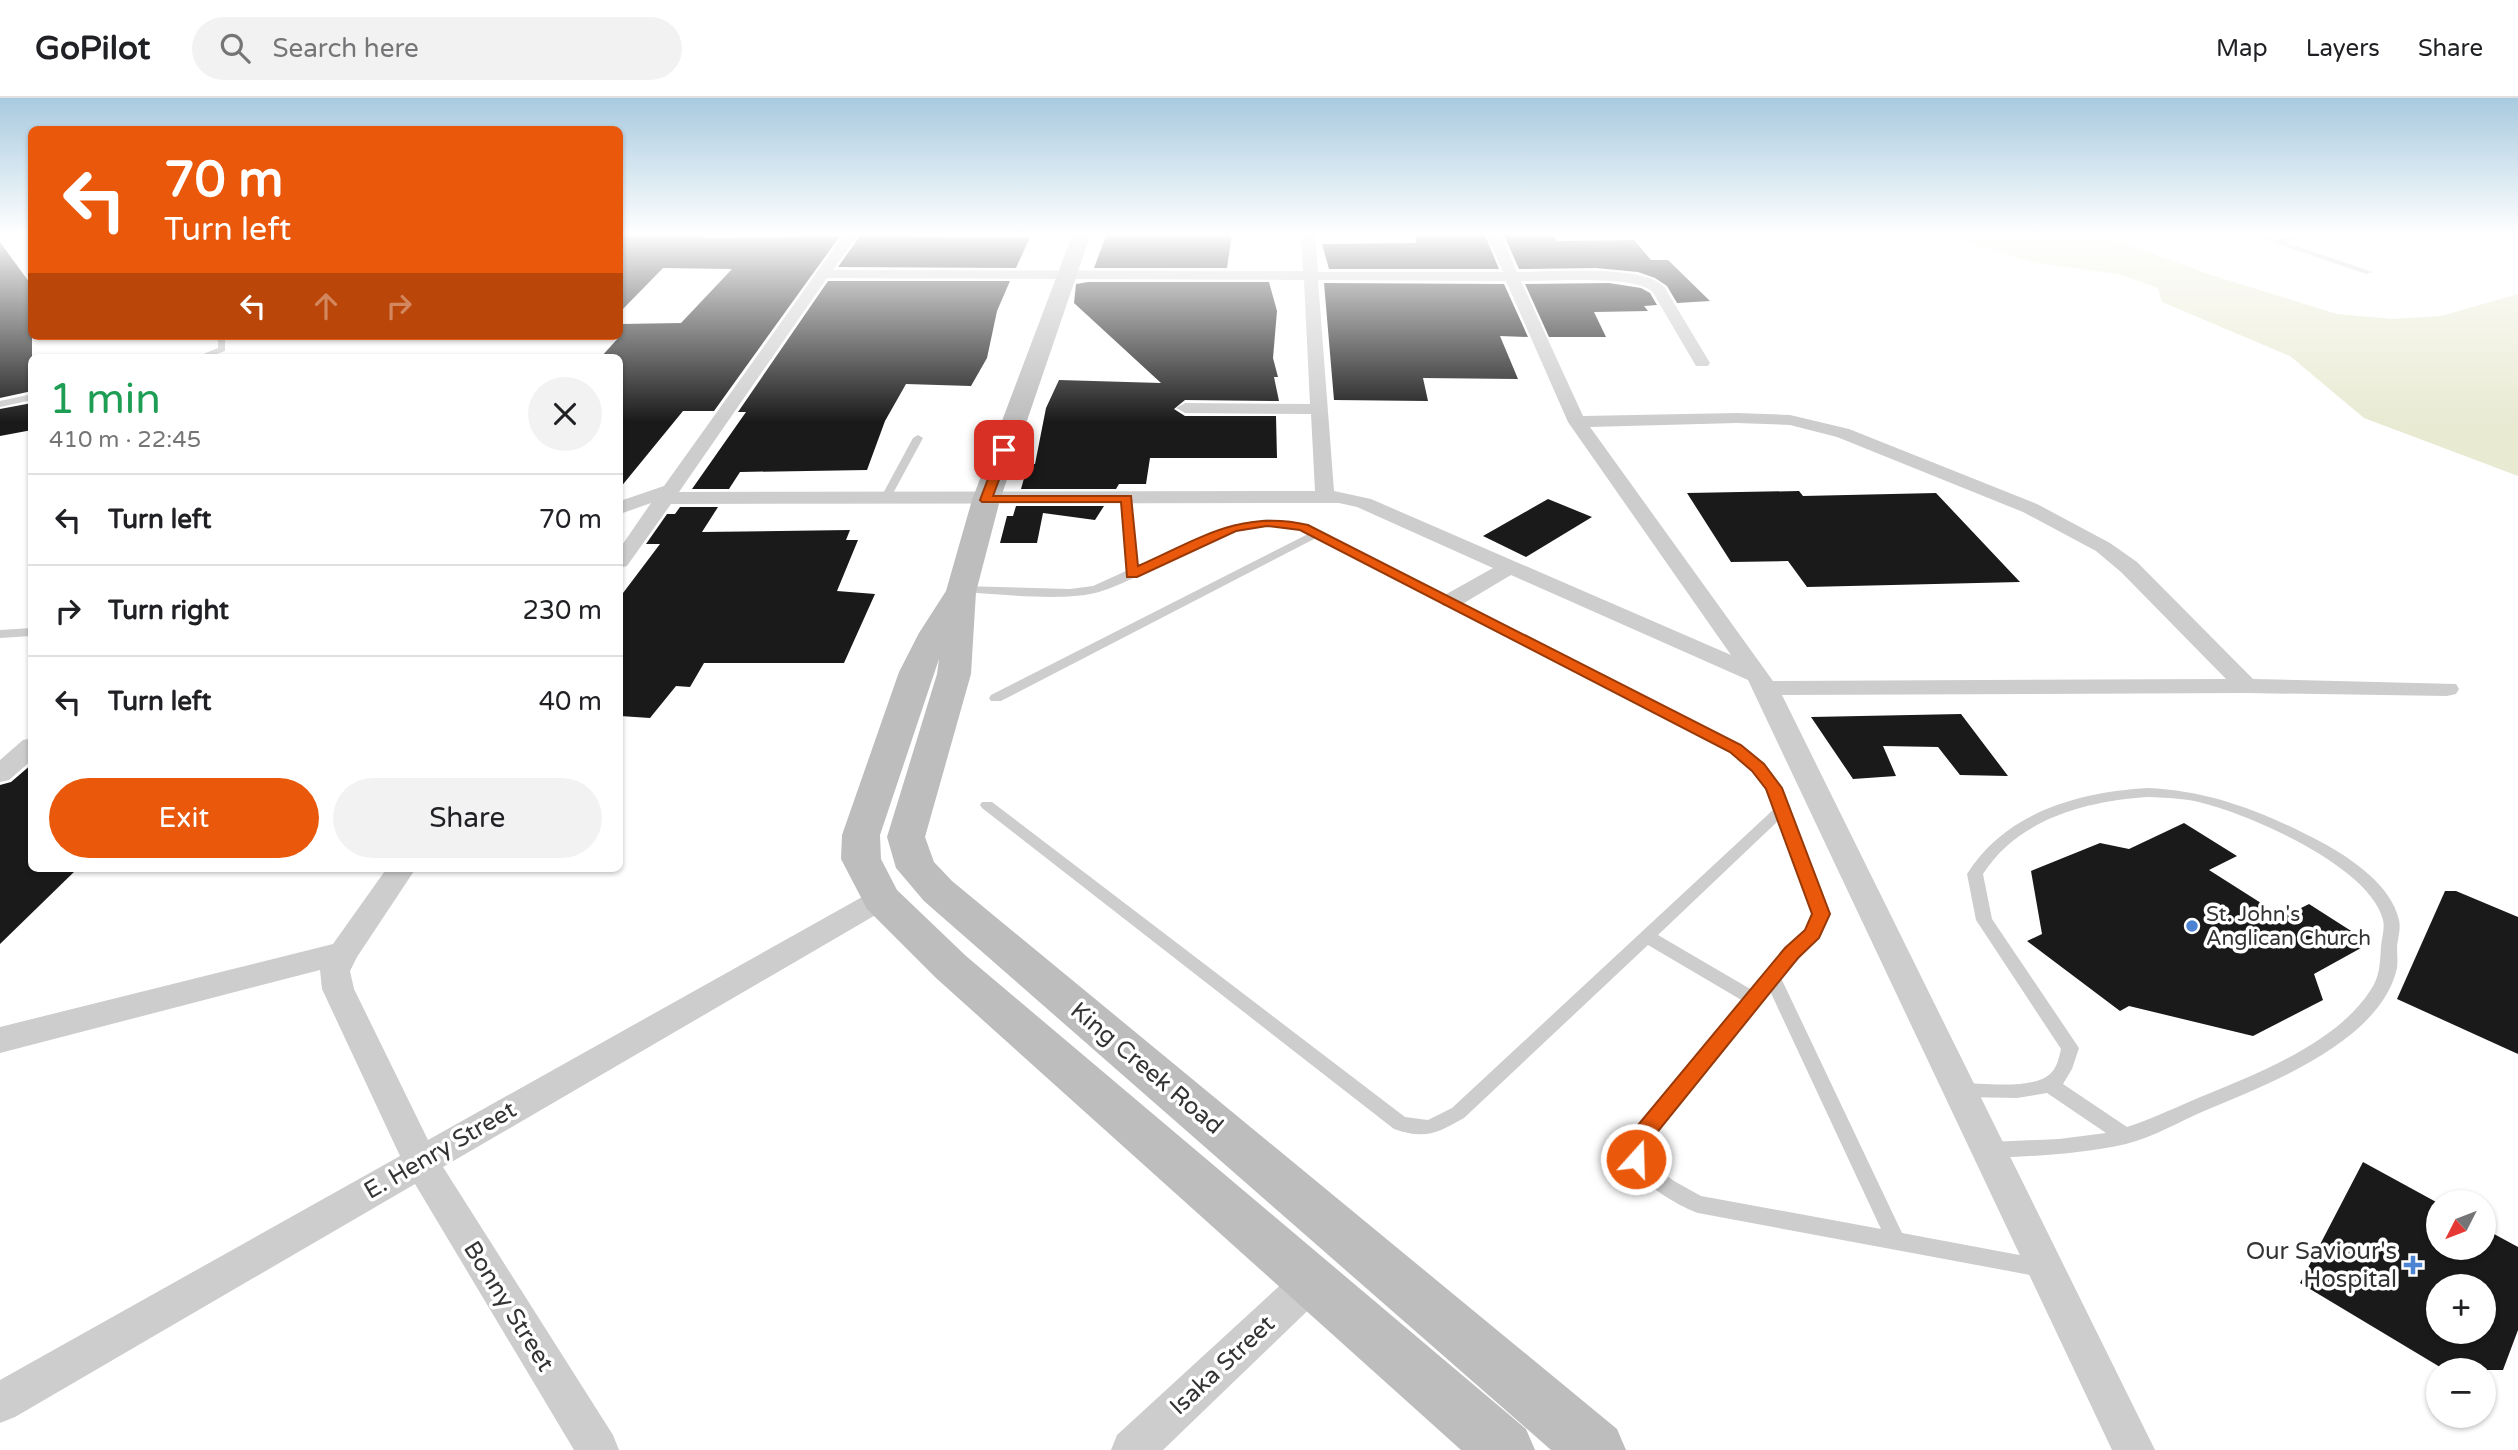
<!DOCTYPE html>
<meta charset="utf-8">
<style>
body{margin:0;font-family:"Varela Round",sans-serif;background:#f2f2f2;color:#202124;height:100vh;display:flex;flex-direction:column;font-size:26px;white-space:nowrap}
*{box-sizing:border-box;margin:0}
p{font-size:23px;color:#757577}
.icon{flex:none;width:38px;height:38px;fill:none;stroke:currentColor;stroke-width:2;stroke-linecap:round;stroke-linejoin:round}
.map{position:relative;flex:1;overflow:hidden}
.sheet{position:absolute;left:28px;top:256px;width:595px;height:518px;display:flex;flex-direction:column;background:#fff;border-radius:10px;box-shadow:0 2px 5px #0004}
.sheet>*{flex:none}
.banner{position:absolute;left:28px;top:28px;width:595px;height:214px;border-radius:10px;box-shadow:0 2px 5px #0004;background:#ea580c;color:#fff;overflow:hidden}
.needle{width:46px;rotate:228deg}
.controls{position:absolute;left:2426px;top:1092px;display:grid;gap:14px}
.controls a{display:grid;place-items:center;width:70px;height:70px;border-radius:50%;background:#fff;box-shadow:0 2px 5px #0004;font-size:35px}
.pin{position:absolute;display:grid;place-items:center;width:60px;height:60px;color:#fff;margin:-30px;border-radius:14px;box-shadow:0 4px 10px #0006}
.me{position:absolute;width:77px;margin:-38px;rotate:20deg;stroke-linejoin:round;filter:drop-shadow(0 0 5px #0008)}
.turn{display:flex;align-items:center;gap:24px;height:147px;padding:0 21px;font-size:32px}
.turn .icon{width:91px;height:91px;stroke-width:2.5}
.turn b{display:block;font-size:49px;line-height:60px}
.lanes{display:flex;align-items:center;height:66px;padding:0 21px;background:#0003;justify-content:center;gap:35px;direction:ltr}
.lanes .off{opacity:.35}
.round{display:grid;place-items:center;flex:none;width:74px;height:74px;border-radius:37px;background:#f2f2f2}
.head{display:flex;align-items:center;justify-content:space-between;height:119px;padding:0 21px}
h1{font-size:42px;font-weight:600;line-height:52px;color:#1e9e55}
.action{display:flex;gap:14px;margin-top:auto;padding:14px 21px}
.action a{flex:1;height:80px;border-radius:42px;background:#ea580c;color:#fff;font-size:28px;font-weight:600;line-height:80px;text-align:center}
.action a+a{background:#f2f2f2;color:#202124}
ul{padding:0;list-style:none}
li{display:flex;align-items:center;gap:21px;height:91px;padding:0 21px;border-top:2px solid #e0e0e0}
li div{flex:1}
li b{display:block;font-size:26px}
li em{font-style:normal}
header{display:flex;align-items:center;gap:42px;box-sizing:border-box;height:98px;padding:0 35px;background:#fff;border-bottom:2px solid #e0e0e0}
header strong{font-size:33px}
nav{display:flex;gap:38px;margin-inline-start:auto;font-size:24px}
.search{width:490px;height:63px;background:#f2f2f2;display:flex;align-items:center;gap:18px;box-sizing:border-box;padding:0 24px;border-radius:38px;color:#757577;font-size:26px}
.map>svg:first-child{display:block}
.water{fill:#e9ead2}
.building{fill:#1a1a1a;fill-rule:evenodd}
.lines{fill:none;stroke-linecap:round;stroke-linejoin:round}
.lane{fill:#cdcdcd;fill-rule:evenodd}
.street{fill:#cdcdcd;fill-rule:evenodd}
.secondary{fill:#bdbdbd;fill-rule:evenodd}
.route{fill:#ea580c;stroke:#983908;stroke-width:2}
.poi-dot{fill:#4c83d2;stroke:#fff;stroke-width:2.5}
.labels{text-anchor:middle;stroke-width:7;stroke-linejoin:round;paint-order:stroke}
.poi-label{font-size:21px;fill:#333;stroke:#fff;text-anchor:start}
.near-street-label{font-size:24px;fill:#333;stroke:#fff}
.near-poi-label{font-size:24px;fill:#333;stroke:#fff;text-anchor:end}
</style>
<header>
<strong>GoPilot</strong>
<div class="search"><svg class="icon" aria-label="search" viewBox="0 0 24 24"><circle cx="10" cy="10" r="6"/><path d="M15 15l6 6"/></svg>Search here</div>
<nav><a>Map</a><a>Layers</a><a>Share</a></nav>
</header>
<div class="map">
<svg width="2518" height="1352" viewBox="0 0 2518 1352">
<rect width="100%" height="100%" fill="#fff"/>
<polygon class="water" points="1940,135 2096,135 2211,177 2337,216 2393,221 2441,218 2518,196 2518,378 2364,320 2290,258 2162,204 2158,190 2119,176 2035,165"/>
<g class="building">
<polygon points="620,135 708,135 703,140 840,138 714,313 683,313 620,390 620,259 601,259 620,238 620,226 681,225 732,171 663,170 620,214"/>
<polygon points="1107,135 1232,135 1227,170 1094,170"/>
<polygon points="1416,135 1484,135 1499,171 1329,171 1322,146 1416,145"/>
<polygon points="1503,135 1552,135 1557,143 1634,142 1651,162 1668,162 1710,203 1677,205 1667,188 1655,180 1638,174 1596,170 1519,171"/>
<polygon points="860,138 949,139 1030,139 1016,170 838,169"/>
<polygon points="0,144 32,188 32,293 0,300"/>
<polygon points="828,183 1010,183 997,213 987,260 971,288 906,286 885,323 867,372 740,374 729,391 692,391 746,314 738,314"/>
<polygon points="1088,184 1269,184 1277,213 1273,260 1278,279 1274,279 1279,303 1185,302 1174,311 1185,318 1276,318 1277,360 1150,360 1146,386 1119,386 1116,391 1021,391 1028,366 1035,366 1046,310 1059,282 1161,285 1074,205 1076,186"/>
<polygon points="1324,185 1504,186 1528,239 1500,238 1518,281 1423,280 1428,303 1334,302"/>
<polygon points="1609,185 1641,190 1650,195 1657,207 1644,208 1648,213 1594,214 1606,239 1549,239 1525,186"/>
<polygon points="32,305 32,332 0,338 0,311"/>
<polygon points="1799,393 1803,398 1936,395 2020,484 1807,489 1788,463 1731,464 1687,395"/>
<polygon points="1548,401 1592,419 1526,459 1483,438"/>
<polygon points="1016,408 1104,408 1095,422 1043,415 1037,445 1000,445 1007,418 1013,418"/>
<polygon points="680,409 718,409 702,434 850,432 846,442 858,442 837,493 875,496 844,565 704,565 690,589 676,588 650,620 620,618 620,499 660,446 646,446 667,416 675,416"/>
<polygon points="1961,616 2008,678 1960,677 1938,649 1883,648 1896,678 1853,681 1811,619"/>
<polygon points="32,666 32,771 76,772 0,846 0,687 11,684"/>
<polygon points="2184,725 2237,758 2209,772 2283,819 2309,806 2370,845 2314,876 2323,902 2253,938 2129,908 2120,913 2027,843 2042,836 2031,773 2100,745 2129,751"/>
<polygon points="2445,793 2456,793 2518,819 2518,956 2397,901"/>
<path d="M2363,1064L2438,1105V1150H2483V1130L2518,1149V1232L2503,1272H2445L2300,1185ZM2438,1188H2483V1234H2438Z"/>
</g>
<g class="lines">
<g class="lane">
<path d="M2246,135C2257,135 2268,142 2279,141C2292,140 2305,135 2318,135L2284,144L2373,174L2366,176Z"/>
<polygon points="213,238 225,240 225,253 208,259 196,259 218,250 218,243"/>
<polygon points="32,296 32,302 0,309 0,303"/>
<polygon points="918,337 923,340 890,401 885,404 881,403 880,401 913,340"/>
<path d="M1127,397L1132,400L1137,468L1233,427L1267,421L1307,427L1741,647L1763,666L1780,690L1829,816L1818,840L1781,880L1902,1135L2041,1161L2048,1163L2051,1170L2048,1177L2041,1179L1698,1115C1674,1106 1613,1072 1629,1039L1743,903L1648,847L1464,1020C1437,1035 1426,1042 1394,1031L982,710L980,707L982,704H992L1405,1019L1428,1022L1452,1010L1774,711C1764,684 1753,672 1731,653L1316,440L1001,603H991L989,600L991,597L1308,436C1247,404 1158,476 1099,494C1065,504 999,496 961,494L955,491L961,488L1070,491L1093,488L1126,473L1122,400ZM1778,723L1813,816L1805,833L1786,851L1752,892L1658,837ZM1770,893L1881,1131L1701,1098L1674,1083L1656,1070L1648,1057L1646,1047Z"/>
<polygon points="32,530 32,538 0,540 0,532"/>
<path d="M2148,690C2213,693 2266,715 2323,745C2352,761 2391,787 2399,822C2401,831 2398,840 2397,848C2397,855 2398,863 2397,870C2381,944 2266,987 2204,1013C2179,1024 2153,1039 2126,1046C2082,1056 2036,1058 1990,1060L1983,1058L1981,1052L1983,1046L1990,1044L2059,1041L2106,1035L2047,995L2017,1000L1960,999L1954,997L1951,992L1954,987L1960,985C1982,985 2033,992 2050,976C2057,970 2059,960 2061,951L1976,822L1967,776C2006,714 2079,694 2148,690ZM2148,699C2168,700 2187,700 2206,706C2253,718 2371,770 2383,822C2385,830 2382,839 2381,848C2380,865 2380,879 2370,893C2333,949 2250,978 2191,1003C2170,1012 2149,1022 2127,1029L2063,986L2072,971L2079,950L1992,821L1983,776C2018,721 2086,703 2148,699Z"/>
</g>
<g class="street">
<path d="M845,135H859L833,172L1303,173L1301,135H1315L1318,174H1503L1486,135H1500L1517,174C1550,174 1645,165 1665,190L1710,265L1708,268H1696L1652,193C1633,177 1548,183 1521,183L1583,318L1737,315L1790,317L1849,331L2037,406L2110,445L2137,464L2253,581L2456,586L2459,591L2456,596L2447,598L2246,595L1782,597L2155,1352H2112L1748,582L1511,477L1459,508H1443L1440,503L1443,498L1493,470L1357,409L1339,405L671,406L627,468L620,470V450L651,405L620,416V403L664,388ZM827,180L1304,182L1310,306L1185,305L1176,310L1185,315L1311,316L1315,393L679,394ZM1318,182L1506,183L1568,324L1731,557L1371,401L1334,393ZM1737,325L1790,327L1837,339L2023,414L2096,453L2121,474L2226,581L1773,583L1590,329Z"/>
<polygon points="32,640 32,662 9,682 0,684 0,662 23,642"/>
<polygon points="387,770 416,770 357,859 350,873 354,891 428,1042 871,794 881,791 891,794 896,801 891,808 443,1069 613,1337 619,1352 574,1352 415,1086 15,1319 0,1325 0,1282 400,1058 322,891 320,872 0,955 0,929 333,846"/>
<polygon points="1313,1164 1327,1170 1332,1182 1327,1194 1163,1352 1111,1352 1117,1337 1299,1170"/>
</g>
<polygon class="secondary" points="1073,135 1091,135 1000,402 976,494 971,576 925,739 934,764 952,783 1617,1331 1626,1352 1551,1352 924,803 896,770 887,739 937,576 939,561 880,737 881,761 897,792 966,858 1526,1331 1535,1352 1461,1352 936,880 867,811 841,761 842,737 899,574 919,535 946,493 972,402"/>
</g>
<linearGradient id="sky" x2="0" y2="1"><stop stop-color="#a8cadf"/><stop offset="0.42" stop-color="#fff"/><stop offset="1" stop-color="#fff" stop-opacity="0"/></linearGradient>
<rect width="2518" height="324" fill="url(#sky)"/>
<path class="route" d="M1004,348L1010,352L993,398H1131L1138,468C1197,442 1241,411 1308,427L1741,647L1764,666L1782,690L1830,816L1819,840L1798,860L1646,1048L1647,1061L1644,1068L1636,1070L1629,1068L1625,1045L1628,1039L1785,850L1805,832L1812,816L1766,691L1752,673L1730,654L1300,432L1267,428L1236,433L1137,479H1127L1121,404H982L980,402L999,352Z"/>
<g class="poi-dot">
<circle cx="2192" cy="828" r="7"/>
<path d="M2409.5 1156.5h7v7h7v7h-7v7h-7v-7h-7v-7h7z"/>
</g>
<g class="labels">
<g class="poi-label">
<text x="2206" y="823">St. John's<tspan x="2206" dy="24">Anglican Church</tspan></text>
</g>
<g class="near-street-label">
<text transform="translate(1147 970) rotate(40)" y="8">King Creek Road</text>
<text transform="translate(440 1052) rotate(-30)" y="8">E. Henry Street</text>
<text transform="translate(509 1208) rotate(58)" y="8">Bonny Street</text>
<text transform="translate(1222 1267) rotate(-43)" y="8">Isaka Street</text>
</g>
<g class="near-poi-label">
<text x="2397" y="1161">Our Saviour's<tspan x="2397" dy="28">Hospital</tspan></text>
</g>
</g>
</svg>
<div class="controls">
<a><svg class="needle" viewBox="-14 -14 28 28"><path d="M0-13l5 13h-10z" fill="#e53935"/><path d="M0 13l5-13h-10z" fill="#757577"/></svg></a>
<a>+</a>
<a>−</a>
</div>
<div class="pin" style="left:1004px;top:352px;background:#d93025"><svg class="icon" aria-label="arrive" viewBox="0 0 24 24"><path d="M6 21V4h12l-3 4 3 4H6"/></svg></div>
<svg class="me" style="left:1636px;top:1061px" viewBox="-20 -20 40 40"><circle r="17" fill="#ea580c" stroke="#fff" stroke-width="3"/><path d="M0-11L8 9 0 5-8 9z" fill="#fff"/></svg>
<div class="banner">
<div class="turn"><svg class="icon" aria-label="left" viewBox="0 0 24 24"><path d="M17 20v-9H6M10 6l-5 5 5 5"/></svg><div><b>70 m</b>Turn left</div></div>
<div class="lanes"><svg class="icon" aria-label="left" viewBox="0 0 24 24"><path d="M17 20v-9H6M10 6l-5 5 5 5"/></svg><svg class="icon off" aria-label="ahead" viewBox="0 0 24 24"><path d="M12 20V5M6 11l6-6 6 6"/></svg><svg class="icon off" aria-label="right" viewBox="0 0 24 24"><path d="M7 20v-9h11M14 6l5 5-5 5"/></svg></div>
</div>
<section class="sheet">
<div class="head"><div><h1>1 min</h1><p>410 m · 22:45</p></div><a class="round"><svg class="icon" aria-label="close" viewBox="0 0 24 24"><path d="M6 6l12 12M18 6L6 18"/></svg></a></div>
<ul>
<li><svg class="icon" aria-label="left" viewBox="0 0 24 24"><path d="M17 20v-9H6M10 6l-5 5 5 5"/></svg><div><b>Turn left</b></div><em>70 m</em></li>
<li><svg class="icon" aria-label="right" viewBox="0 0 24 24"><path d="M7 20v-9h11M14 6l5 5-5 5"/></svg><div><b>Turn right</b></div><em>230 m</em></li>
<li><svg class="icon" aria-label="left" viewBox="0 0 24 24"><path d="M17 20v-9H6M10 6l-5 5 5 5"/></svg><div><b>Turn left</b></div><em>40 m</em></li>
</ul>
<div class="action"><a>Exit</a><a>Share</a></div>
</section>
</div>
